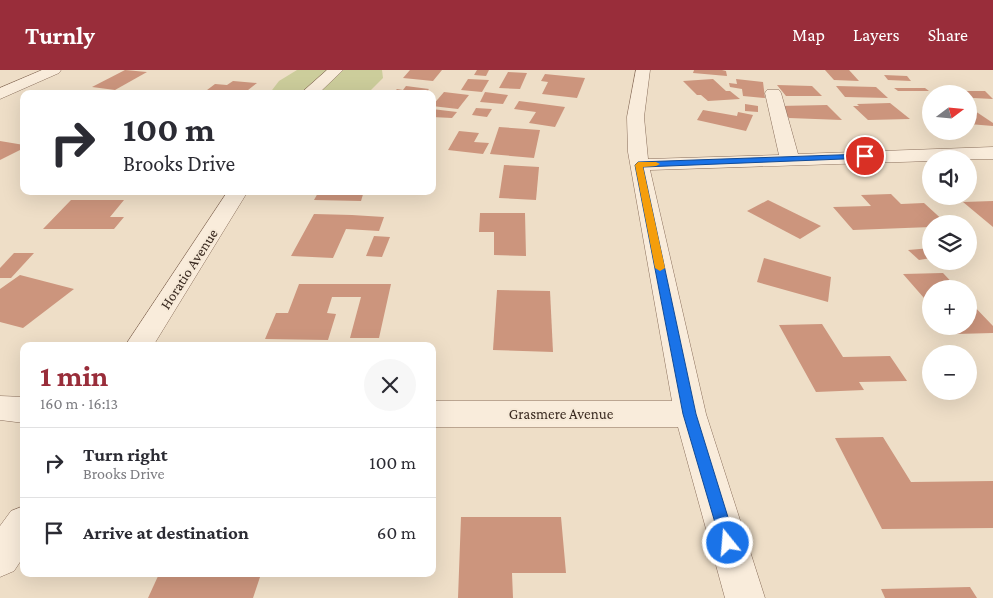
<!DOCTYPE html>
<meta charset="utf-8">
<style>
body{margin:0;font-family:"Crimson Pro",serif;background:#f7f7f7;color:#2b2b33;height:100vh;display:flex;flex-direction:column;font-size:19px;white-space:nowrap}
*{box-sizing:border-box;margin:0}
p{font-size:16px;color:#7c7c81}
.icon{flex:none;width:28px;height:28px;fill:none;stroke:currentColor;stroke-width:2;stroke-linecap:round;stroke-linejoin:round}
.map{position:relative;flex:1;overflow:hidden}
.details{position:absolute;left:20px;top:272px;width:416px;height:235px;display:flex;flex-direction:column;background:#fff;border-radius:10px;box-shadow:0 5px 20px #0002}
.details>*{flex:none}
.top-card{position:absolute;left:20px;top:20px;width:416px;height:105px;border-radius:10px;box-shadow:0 5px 20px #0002;background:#fff;color:#2b2b33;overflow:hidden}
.needle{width:32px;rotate:74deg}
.tools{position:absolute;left:922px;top:15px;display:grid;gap:10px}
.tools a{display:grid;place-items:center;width:55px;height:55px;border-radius:50%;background:#fff;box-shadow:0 5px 20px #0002;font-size:25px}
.pin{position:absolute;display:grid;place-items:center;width:42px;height:42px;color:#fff;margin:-21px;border:2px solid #fff;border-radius:50%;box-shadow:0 1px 5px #0007}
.me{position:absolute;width:55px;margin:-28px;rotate:343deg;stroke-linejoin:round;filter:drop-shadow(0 0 4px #0008)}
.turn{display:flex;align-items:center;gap:18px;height:105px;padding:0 20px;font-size:22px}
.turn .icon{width:65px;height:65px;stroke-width:2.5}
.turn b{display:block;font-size:35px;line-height:42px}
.round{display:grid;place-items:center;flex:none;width:52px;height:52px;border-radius:26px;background:#f7f7f7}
.headline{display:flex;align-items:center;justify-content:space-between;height:85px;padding:0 20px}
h1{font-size:30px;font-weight:700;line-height:38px;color:#992d3a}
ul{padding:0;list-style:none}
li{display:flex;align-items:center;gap:15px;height:70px;padding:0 20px;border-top:1px solid #e1e1e2}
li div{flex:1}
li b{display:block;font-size:19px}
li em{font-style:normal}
header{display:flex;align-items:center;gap:30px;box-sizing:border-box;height:70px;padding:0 25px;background:#992d3a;color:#fff}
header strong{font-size:24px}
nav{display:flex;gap:28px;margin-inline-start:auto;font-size:18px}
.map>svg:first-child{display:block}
.green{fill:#cccd9b}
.building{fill:#cc957d}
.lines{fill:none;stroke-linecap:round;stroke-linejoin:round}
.street-casing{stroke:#8a6f5c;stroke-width:1}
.street{fill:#f9ecdb;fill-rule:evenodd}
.route{fill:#1a73e8;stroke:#114b97}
.slow{fill:#f59e0b}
.labels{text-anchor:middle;stroke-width:4;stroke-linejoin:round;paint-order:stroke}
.street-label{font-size:15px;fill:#3a2a20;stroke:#f6e9d7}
</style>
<header>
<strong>Turnly</strong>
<nav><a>Map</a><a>Layers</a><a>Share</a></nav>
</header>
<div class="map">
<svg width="993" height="528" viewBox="0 0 993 528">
<rect width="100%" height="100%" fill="#eedec7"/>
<polygon class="green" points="297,0 382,0 383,8 367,24 269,24 279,11"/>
<g class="building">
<polygon points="125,0 147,2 115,20 92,17"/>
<polygon points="410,0 442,0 433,11 403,8"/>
<polygon points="477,0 489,0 486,6 474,5"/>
<polygon points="694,0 722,0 726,1 727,6 693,3"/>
<polygon points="825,0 849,0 859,11 834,10"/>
<polygon points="508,2 527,3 520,19 499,18"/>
<polygon points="545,4 585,8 577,28 542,24 548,12 541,11"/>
<polygon points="884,5 907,6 911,11 888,10"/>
<polygon points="468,9 489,10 482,22 461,20"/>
<polygon points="713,9 726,21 730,21 740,29 708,31 701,25 697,25 683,11"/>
<polygon points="736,9 763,12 765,28 743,26 742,19 730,17 729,13 737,14"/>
<polygon points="233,11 257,13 243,24 203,23 215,14 227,15"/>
<polygon points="777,15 812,16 822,26 786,26"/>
<polygon points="406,16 429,19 425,24 392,24 397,19 403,20"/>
<polygon points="836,16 876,17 888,28 845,27"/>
<polygon points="894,18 925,18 929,21 898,21"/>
<polygon points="963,21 985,21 993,29 973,28"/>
<polygon points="444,22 469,25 458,39 432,36"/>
<polygon points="485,22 508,25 503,34 480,32"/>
<polygon points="519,31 565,37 555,57 529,53 536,42 514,39"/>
<polygon points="890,33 910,49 868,50 853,36 859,36 857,34"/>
<polygon points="745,34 758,36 758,42 745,41"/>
<polygon points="827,35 842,50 789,48 779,36"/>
<polygon points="476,38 492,39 487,47 472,45"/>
<polygon points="432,39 457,42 452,48 432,47"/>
<polygon points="969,39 972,39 993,53 993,56 969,54"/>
<polygon points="703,40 737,46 738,42 753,45 746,61 697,50"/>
<polygon points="499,57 540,60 534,88 490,84"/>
<polygon points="459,61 479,63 474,72 489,73 483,84 448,80"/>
<polygon points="0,71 24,75 24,78 0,90"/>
<polygon points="504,95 539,97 536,130 499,128"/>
<polygon points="319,121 364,121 361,131 314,130"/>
<polygon points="891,124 901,134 924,133 947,154 931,154 931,157 853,160 833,137 871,136 861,125"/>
<polygon points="71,130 124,130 110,147 124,147 114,159 43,159"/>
<polygon points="768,130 821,156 800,169 747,141"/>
<polygon points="993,131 993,157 963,132"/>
<polygon points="480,143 525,143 526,186 494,185 494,162 479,162"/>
<polygon points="314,144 352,145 384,147 379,161 346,159 333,188 291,186"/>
<polygon points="374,166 390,167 382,187 366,186"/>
<polygon points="931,178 931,188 919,190 908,180"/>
<polygon points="14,183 34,183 11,208 0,208 0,198"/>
<polygon points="764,188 831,207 828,232 757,212"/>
<polygon points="943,203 958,219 931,219 931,236 903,204"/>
<polygon points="20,205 74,219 23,258 0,252 0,219"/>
<polygon points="299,214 391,214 379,268 350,268 361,227 332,227 327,243 336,244 328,270 265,269 276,243 288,243"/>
<polygon points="497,220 550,221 553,282 493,280"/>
<polygon points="969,231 993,256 993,263 956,264 948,256 969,256"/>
<polygon points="822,254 843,287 890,286 907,311 859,312 864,320 816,322 779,255"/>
<polygon points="883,367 911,412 993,411 993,458 882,459 835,368"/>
<polygon points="461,447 561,447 566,503 512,503 513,528 458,528"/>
<polygon points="159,504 261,504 253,528 148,528"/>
<polygon points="970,517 977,528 885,528 881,519"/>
</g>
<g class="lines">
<defs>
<g id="street">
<polygon points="42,0 61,0 59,3 0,29 0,18"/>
<polygon points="327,0 343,0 318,24 300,24"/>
<polygon points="636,0 650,0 644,47 648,89 779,85 765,23 767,20 779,20 781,23 798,84 993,77 993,89 931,89 931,91 650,100 706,344 765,528 725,528 678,357 432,357 432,331 672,331 628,82 627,47"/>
<polygon points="228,121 248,121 153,276 125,276"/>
<polygon points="0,326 24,327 24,353 0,350"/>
<polygon points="24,436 24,486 14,501 0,507 0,456 11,441"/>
</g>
</defs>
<use href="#street" class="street-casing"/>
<use href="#street" class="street"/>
</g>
<polygon class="route" points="865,84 868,84 868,88 643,97 696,344 736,473 734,478 728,480 723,478 721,473 683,344 635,95 638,92"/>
<polygon class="slow" points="638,92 656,92 660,94 656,96 643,97 665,198 660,201 655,198 635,95"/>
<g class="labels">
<g class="street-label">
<text transform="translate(189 199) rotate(-57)" y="5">Horatio Avenue</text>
<text x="561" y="349">Grasmere Avenue</text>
</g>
</g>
</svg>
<div class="tools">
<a><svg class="needle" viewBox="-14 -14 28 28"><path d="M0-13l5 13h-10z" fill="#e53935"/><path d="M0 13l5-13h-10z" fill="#7c7c81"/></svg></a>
<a><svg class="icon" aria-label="sound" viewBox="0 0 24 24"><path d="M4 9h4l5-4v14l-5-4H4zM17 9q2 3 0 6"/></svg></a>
<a><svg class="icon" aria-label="layers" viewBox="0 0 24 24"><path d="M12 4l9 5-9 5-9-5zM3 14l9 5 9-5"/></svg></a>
<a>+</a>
<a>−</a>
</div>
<div class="pin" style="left:865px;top:86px;background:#d93025"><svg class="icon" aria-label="arrive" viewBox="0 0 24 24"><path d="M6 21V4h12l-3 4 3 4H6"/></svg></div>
<svg class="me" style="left:728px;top:473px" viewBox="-20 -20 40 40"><circle r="17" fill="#1a73e8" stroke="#fff" stroke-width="3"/><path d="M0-11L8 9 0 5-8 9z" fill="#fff"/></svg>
<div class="top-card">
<div class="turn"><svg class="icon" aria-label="right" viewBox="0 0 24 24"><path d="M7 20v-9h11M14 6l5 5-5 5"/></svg><div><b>100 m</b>Brooks Drive</div></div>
</div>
<section class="details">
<div class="headline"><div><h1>1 min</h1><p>160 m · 16:13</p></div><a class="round"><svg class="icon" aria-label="close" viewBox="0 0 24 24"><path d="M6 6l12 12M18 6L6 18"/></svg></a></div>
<ul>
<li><svg class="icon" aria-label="right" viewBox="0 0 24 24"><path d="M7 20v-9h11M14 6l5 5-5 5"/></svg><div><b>Turn right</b><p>Brooks Drive</p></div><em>100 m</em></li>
<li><svg class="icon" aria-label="arrive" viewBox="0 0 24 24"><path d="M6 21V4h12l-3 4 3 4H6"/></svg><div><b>Arrive at destination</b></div><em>60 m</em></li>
</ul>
</section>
</div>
